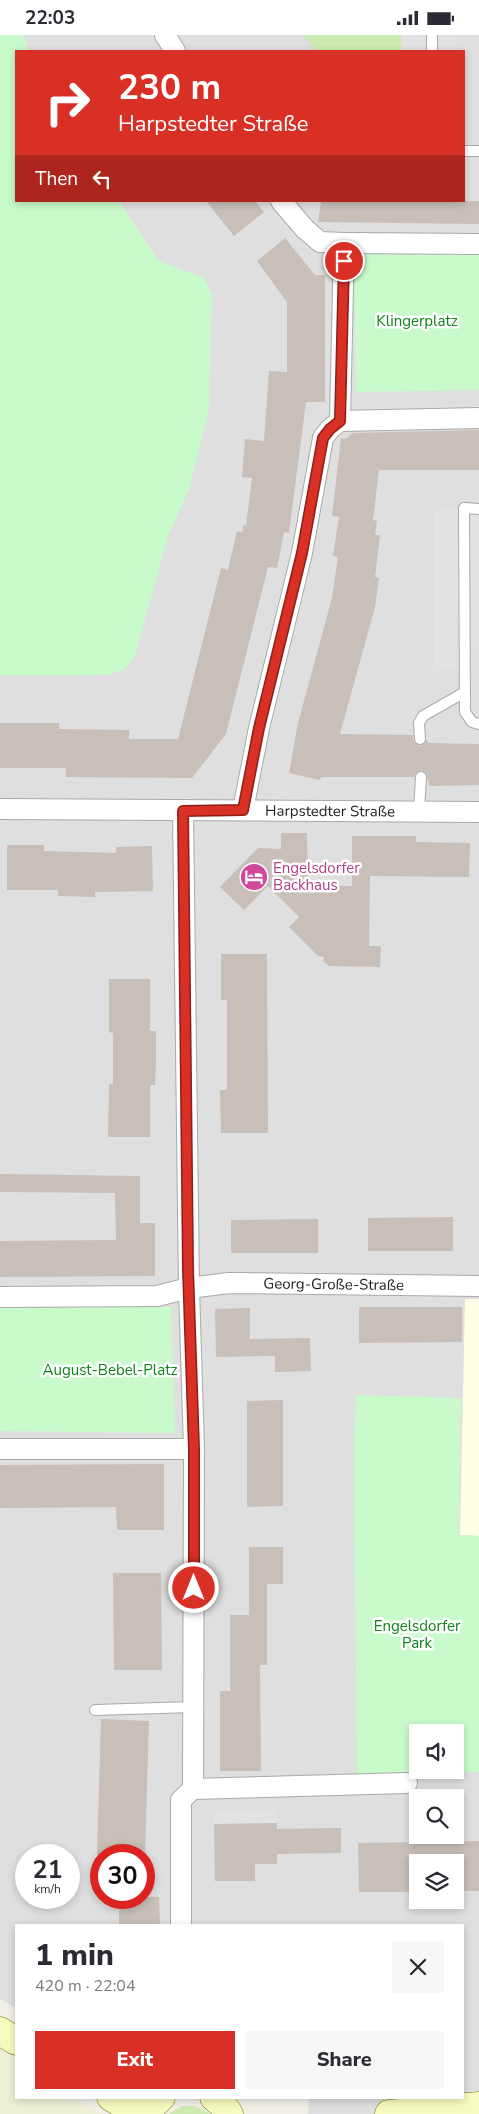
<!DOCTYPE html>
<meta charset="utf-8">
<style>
body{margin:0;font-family:"Nunito Sans",sans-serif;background:#f7f7f7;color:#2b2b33;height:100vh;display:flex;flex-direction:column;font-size:19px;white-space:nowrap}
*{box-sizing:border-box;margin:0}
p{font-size:16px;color:#7c7c81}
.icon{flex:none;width:28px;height:28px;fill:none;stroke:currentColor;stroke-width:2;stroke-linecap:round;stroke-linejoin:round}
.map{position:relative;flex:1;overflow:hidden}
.panel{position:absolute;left:15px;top:1889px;width:449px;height:175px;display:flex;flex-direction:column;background:#fff;border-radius:0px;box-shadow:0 2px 8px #0003}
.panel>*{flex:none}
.guide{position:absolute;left:15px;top:15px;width:450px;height:152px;border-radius:0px;box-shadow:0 2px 8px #0003;background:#d93025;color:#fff;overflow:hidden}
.fabs{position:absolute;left:409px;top:1689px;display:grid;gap:10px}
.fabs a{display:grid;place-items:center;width:55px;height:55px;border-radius:0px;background:#fff;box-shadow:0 2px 8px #0003;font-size:25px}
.speed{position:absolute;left:15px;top:1809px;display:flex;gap:10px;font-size:25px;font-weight:700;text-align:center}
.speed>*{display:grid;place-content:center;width:65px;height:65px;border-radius:50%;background:#fff;box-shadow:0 2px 8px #0003;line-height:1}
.speed small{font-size:12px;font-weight:400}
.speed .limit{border:8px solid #d22;background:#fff;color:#111}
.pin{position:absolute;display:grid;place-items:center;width:42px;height:42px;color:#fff;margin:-21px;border:2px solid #fff;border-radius:50%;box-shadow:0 1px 5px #0007}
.me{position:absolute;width:55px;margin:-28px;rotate:0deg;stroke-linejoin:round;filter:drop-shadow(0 0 4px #0008)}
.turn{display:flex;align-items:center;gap:18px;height:105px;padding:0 20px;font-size:22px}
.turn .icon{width:65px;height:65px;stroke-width:2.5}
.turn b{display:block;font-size:35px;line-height:42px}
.then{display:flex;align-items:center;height:48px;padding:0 20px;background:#0003;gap:10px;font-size:19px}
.round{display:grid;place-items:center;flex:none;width:52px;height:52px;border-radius:0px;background:#f7f7f7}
.summary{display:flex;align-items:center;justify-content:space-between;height:85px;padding:0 20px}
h1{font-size:30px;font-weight:800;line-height:38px}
.button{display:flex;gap:10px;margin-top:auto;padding:10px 20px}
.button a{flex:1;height:58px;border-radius:0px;background:#d93025;color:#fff;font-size:20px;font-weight:800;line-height:58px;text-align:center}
.button a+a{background:#f7f7f7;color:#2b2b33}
.status{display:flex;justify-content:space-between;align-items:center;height:35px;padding:0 25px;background:#fff;direction:ltr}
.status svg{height:14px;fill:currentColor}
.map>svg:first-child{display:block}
.residential{fill:#e0dfdf;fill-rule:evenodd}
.education{fill:#ffffe5}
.farmland{fill:#eef0d5}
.grass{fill:#cdebb0}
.park{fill:#c8facc;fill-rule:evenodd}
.parking{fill:#e2e2e2}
.building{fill:#c7bfb8}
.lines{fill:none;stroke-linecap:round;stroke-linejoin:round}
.lane-casing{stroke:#a9a9a9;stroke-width:12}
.street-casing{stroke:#a9a9a9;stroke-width:22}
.secondary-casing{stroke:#707d05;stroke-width:29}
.lane{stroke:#fff;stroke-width:10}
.street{stroke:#fff;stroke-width:20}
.secondary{stroke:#f7fabf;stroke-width:28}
.route-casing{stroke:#8d1f18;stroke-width:12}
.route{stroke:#d93025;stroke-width:9}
.labels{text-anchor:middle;stroke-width:5;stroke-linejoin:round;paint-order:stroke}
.park-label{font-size:15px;fill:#0c8416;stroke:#fff}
.street-label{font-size:15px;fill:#222;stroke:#fff}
.hotel-label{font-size:15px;fill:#b23c85;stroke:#fff;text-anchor:start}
</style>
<div class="status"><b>22:03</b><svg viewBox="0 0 49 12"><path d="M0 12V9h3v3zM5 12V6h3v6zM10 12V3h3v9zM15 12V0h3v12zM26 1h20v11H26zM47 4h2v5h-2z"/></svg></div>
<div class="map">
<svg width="479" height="2079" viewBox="0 0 479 2079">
<rect width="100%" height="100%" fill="#f2efe9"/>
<path class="residential" d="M0,0H479V2079H308L309,2063L462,2062V1890H16V1973L0,1964ZM16,16H464V166H16ZM418,1698H455V1735H418ZM418,1762H455V1800H418ZM26,1820H69V1862H26ZM101,1820H144V1862H101ZM418,1828H455V1865H418Z"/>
<polygon class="education" points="465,1264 479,1264 479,1501 460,1500"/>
<polygon class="farmland" points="0,2014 16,2025 16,2062 74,2063 100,2079 0,2079"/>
<g class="grass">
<polygon points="303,0 418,0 419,16 316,16"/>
<polygon points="182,2071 195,2071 210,2079 169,2079"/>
</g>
<g class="park">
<path d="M0,0H23L29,16H16V166H119L159,226L204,243L212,259L209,375L189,454L168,501L136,617C129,634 124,636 107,640H0Z"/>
<polygon points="479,215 479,355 356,357 354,217"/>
<polygon points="0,1272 171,1272 175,1398 0,1396"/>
<path d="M356,1360L461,1363L459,1500L479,1501V1737L357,1741L354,1421ZM418,1698H455V1735H418Z"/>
</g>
<g class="parking">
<polygon points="401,0 456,0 457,16 401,16"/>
<polygon points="434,475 479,475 479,612 473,613 473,635 434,635"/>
<polygon points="277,1775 277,1788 214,1789 214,1776"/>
</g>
<g class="building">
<polygon points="206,166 255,166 264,177 234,201"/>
<polygon points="321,166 479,166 479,189 318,187"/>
<polygon points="285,203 315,240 325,240 325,367 306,367 289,498 284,497 277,533 268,532 226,699 192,743 66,742 66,733 0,733 0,688 59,688 59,694 129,695 129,704 178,704 221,533 228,535 237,496 242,497 244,490 246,491 252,443 242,442 245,404 264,406 269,336 287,337 287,267 257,226"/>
<polygon points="479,395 479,435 379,435 373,485 377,486 375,500 380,500 375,542 379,543 375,572 340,699 413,700 414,707 420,711 424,709 427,704 428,708 479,709 479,750 429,751 427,739 422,735 416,738 414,742 321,742 320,745 289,738 298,688 332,563 338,522 333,521 339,482 332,481 341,403 346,404 353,398"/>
<polygon points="281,798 307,798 308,850 352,851 352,801 416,801 416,807 470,808 469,842 370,841 369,911 381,911 380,932 329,931 323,926 324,922 318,921 289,892 299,882 268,851 244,875 220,852 258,813 281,814"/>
<polygon points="7,810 44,810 44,816 116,818 116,812 152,811 153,856 95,857 95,862 58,861 58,855 7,855"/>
<polygon points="221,919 267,919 268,1098 221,1098 220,1055 227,1055 227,965 221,965"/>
<polygon points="109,944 150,944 150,996 156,996 156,1023 155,1050 150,1050 150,1102 108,1102 109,1049 113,1049 113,998 109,997"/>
<polygon points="0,1139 140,1141 140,1188 155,1188 155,1241 0,1242 0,1206 116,1205 115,1158 0,1157"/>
<polygon points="453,1182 453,1216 368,1216 368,1183"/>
<polygon points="318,1184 318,1218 231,1218 231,1185"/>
<polygon points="359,1272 462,1272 462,1307 359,1308"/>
<polygon points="250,1273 250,1304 310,1303 311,1336 275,1337 275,1321 216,1322 215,1274"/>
<polygon points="283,1365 283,1471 247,1472 247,1366"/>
<polygon points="164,1429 164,1495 117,1495 116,1472 0,1473 0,1430"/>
<polygon points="249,1512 283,1512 283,1549 267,1549 267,1630 260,1630 261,1736 220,1736 220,1656 230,1656 230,1580 249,1580"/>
<polygon points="113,1538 161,1538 162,1635 114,1635"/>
<polygon points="101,1684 149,1686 145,1820 97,1820"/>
<polygon points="277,1788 277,1794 341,1793 341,1818 277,1819 277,1829 255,1829 255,1846 215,1846 214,1789"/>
<polygon points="479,1806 479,1856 455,1856 455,1828 418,1828 418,1857 359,1857 358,1808"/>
<polygon points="119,1862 159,1862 160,1890 119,1890"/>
</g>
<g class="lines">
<defs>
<g id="lane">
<polyline points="432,0 432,16"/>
<polyline points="464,116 479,116"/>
<polyline points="479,474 464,473 465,677 472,687 479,689"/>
<polyline points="420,704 419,688 423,681 465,657"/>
<polyline points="419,776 421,742"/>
<polyline points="95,1675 193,1672"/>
</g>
<g id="street">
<polyline points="165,0 175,16"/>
<polyline points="344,208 479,209"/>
<polyline points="340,386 479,383"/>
<path id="s1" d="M0,774L479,777"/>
<polyline points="243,775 259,693 302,518 323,403 330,394 340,386 344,208 320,207 305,194 281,166"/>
<path id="s2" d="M0,1262L157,1261L189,1253L229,1248L479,1251"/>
<polyline points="0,1414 194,1414"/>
<polyline points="193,1754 407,1748"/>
<polyline points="181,1890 181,1765 193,1754 194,1414 189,1253 183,775"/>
</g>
<g id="secondary">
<polyline points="0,1996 16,2006"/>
<polyline points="111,2062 139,2079"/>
<polyline points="214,2062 222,2069 229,2079"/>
<polyline points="147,2079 152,2071 161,2062"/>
<polyline points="389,2079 479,2071"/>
</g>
</defs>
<use href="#lane" class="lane-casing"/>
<use href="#street" class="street-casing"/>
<use href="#secondary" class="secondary-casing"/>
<use href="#lane" class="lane"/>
<use href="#street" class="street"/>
<use href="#secondary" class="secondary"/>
</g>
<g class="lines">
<defs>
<polyline id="route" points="194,1553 194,1414 188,1234 183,776 243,775 259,693 302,518 323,403 330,394 340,386 344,226"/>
</defs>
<use href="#route" class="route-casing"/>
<use href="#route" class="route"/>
</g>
<defs>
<symbol id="hotel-disc" viewBox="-11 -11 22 22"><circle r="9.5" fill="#d1479c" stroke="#fff"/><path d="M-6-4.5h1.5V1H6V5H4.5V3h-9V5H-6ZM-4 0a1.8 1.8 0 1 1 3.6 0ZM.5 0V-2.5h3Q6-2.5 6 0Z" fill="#fff"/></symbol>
</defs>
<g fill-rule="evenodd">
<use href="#hotel-disc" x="238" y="826" width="32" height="32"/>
</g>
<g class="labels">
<g class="park-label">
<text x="417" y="291">Klingerplatz</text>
<text x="110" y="1340">August-Bebel-Platz</text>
<text x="417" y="1596">Engelsdorfer<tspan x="417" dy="17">Park</tspan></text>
</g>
<g class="street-label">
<text dy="5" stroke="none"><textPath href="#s1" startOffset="330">Harpstedter Straße</textPath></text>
<text dy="5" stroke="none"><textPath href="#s2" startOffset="335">Georg-Große-Straße</textPath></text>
</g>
<g class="hotel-label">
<text x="273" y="838">Engelsdorfer<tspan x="273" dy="17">Backhaus</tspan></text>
</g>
</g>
</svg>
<div class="fabs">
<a><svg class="icon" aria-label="sound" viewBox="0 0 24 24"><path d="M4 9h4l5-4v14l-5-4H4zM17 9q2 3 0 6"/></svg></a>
<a><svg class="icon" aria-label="search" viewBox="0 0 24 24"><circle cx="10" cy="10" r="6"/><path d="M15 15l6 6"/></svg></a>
<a><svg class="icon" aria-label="layers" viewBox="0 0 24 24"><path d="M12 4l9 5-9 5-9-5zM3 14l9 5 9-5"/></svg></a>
</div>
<div class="speed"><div>21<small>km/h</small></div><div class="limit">30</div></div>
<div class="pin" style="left:344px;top:226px;background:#d93025"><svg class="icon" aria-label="arrive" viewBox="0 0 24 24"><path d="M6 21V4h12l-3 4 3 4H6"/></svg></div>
<svg class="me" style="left:194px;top:1553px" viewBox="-20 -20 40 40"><circle r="17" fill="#d93025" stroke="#fff" stroke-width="3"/><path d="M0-11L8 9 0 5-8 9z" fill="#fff"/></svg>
<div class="guide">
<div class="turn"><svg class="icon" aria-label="right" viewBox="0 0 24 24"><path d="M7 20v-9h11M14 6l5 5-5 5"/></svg><div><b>230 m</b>Harpstedter Straße</div></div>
<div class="then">Then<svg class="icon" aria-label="left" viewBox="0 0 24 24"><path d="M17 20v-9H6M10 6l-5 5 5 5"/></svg></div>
</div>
<section class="panel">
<div class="summary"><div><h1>1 min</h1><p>420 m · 22:04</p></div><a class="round"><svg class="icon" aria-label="close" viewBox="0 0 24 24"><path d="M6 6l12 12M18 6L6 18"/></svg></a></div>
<div class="button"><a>Exit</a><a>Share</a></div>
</section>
</div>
